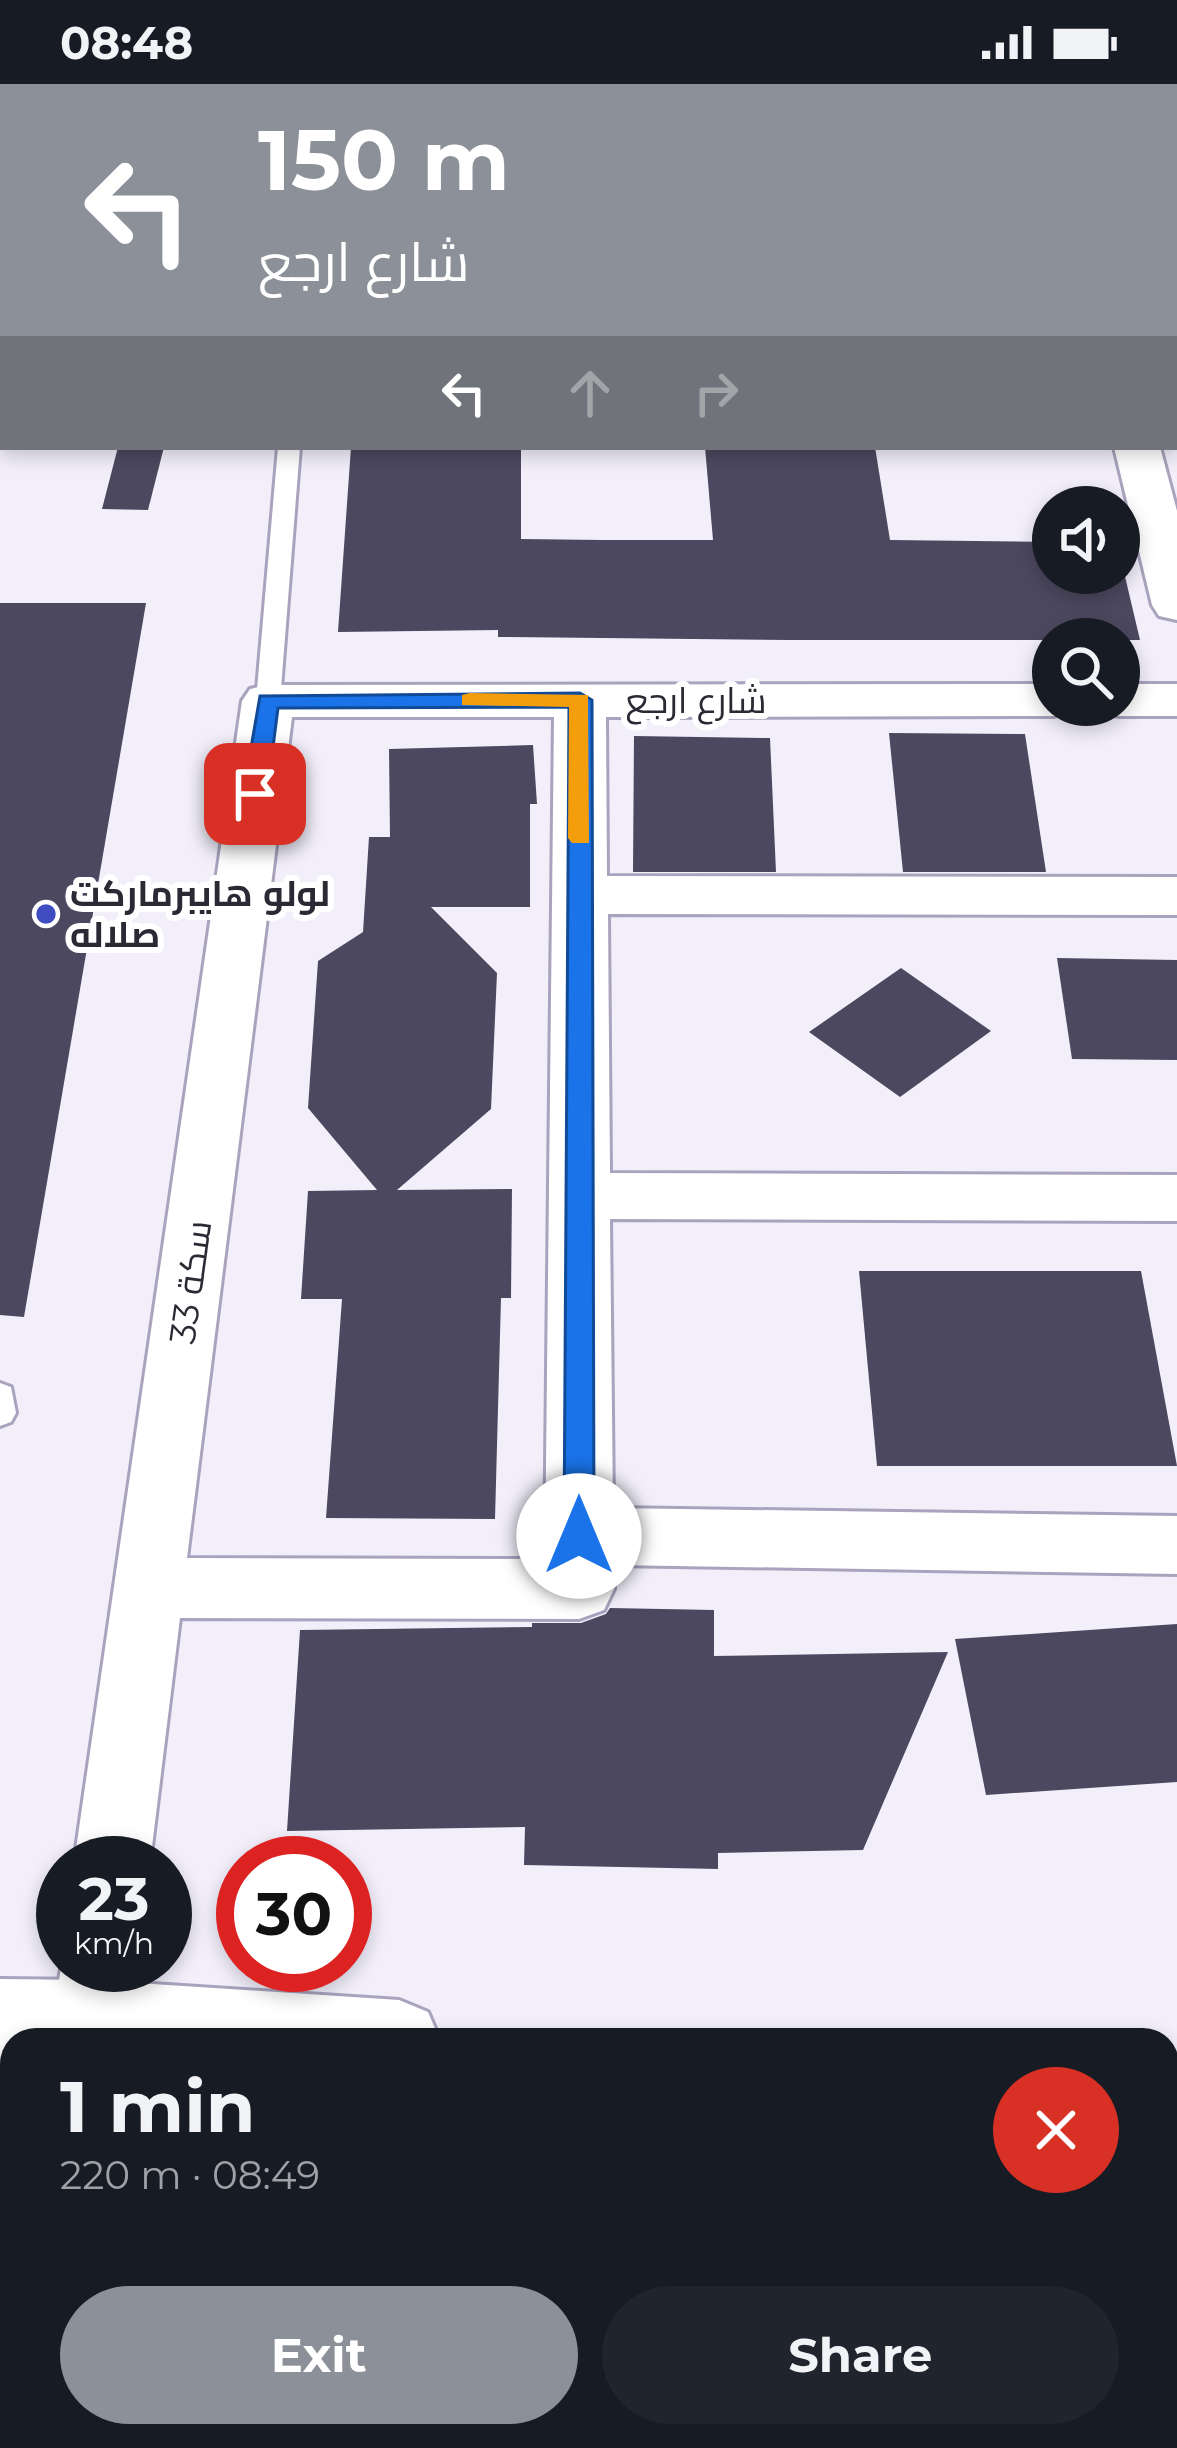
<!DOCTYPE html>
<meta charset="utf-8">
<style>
body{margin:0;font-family:Montserrat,Cairo,sans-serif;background:#20242c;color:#f1f3f6;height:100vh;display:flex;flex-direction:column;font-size:45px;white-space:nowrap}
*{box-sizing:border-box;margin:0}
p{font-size:39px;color:#9ea1a6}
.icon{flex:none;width:66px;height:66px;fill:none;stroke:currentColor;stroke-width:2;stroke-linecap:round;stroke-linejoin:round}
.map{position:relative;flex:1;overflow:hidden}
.sheet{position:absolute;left:0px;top:1944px;width:1179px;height:420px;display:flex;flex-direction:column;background:#171b24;border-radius:36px 36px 0 0;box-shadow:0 6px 18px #0003}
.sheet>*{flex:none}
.hud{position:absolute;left:0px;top:0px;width:1179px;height:366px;box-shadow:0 6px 18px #0003;background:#8c9099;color:#fff;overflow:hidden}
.buttons{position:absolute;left:1032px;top:402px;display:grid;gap:24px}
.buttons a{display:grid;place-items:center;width:108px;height:108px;border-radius:50%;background:#171b24;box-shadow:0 6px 18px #0003;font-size:60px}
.speed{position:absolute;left:36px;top:1752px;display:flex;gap:24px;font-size:60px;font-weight:700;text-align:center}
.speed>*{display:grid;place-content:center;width:156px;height:156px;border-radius:50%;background:#171b24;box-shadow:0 6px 18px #0003;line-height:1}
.speed small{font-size:30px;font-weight:400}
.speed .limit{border:18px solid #d22;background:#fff;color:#111}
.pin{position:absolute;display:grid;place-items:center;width:102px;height:102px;color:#fff;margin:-51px;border-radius:24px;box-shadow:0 6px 18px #0006}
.me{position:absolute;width:132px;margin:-66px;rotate:0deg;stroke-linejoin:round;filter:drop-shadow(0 0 9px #0008)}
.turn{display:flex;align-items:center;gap:42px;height:252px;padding:0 60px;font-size:54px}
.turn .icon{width:156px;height:156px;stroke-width:2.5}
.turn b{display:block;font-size:84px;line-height:102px}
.lanes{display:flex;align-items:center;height:114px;padding:0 60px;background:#0003;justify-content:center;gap:60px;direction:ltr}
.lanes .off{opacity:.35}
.round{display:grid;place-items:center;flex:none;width:126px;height:126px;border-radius:63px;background:#20242c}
.overview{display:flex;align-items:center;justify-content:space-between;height:204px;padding:0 60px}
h1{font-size:72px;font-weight:700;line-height:90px}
.action{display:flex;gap:24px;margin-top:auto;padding:24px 60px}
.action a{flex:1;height:138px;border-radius:72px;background:#8c9099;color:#fff;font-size:48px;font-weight:700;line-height:138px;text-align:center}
.action a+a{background:#20242c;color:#f1f3f6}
.status{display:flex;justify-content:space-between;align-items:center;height:84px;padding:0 60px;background:#171b24;direction:ltr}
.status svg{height:33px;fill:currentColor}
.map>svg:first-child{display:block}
.building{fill:#4c485f}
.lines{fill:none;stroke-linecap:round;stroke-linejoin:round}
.service-casing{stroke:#a9a3be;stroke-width:6}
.minor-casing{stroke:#a9a3be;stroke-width:6}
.tertiary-casing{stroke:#a9a3be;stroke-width:6}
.trunk-casing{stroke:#d0d0d2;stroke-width:6}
.service{fill:#fff;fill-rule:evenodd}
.minor{fill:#fff;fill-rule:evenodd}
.tertiary{fill:#fff;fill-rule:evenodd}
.trunk{fill:#e4866a;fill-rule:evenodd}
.route{fill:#1a73e8;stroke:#114b97;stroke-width:3}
.slow{fill:#f59e0b}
.poi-dot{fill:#404dc1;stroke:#fff;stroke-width:4.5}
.labels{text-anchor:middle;stroke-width:12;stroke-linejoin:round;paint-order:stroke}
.street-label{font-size:36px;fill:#2b2933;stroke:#fff}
.poi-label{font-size:36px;font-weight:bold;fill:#2b2933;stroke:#fff;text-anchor:start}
</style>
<div class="status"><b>08:48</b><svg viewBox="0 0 49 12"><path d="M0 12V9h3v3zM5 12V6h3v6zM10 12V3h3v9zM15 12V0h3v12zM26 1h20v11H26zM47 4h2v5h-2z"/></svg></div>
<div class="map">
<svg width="1177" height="2364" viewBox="0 0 1177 2364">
<rect width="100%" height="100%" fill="#f2effb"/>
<g class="building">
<polygon points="118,363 164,363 148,426 102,425"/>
<polygon points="351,363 521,363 521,455 603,456 713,456 705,363 875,363 890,456 1053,458 1053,489 1119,489 1119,467 1140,556 788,556 498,553 498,546 338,548"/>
<polygon points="0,519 146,519 24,1233 0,1231"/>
<polygon points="889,649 1025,650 1046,788 903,788"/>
<polygon points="634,652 770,654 776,788 633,788"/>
<polygon points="533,661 537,720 530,720 530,823 431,823 497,889 491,1025 397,1106 512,1105 511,1214 501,1214 495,1435 326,1434 342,1215 301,1215 308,1107 377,1106 308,1024 318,877 363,848 369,753 390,753 389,665"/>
<polygon points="1057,874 1177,876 1177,976 1072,975"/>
<polygon points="901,884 991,947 900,1013 809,948"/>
<polygon points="859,1187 1141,1187 1177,1382 877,1382"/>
<polygon points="610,1524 714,1526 714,1572 948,1568 863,1766 718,1769 718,1785 524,1781 525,1743 287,1747 300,1546 532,1543 532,1539 581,1539 606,1530"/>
<polygon points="1177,1540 1177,1698 986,1711 955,1555"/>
</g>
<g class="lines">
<defs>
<g id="service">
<polygon points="0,225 3,225 0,239"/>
<polygon points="278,363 300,363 280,617 268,625 256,617"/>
<polygon points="0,1299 11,1303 16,1329 11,1338 0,1342"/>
</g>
<g id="minor">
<polygon points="1114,363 1160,363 1177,427 1177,536 1159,532 1152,521"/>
<path d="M1053,600V621H1076L1071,628L1053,632L606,633L607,792L1177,793V831L608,830L610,1089L1177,1091V1137L610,1135L613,1424L1177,1432V1490L614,1481V1505L604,1526L579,1535L180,1534L150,1779H74L242,617L250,605L268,601ZM292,633H554L545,1475L187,1474Z"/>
<polygon points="1119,600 1177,600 1177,632 1119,632 1101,628 1096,621 1119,621"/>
<polygon points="63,1873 63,1881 137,1881 130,1936 122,1956 60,1956 52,1936"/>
</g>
<g id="tertiary">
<polygon points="0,1895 91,1896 399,1916 428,1928 440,1956 12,1956 12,1975 0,1975"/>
<polygon points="1177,1981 1177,2063 1167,2064 1167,1982"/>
</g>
<g id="trunk">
<rect x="0" y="2171" width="12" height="88"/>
<polygon points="1167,2187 1177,2188 1177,2276 1167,2275"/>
</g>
</defs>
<use href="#service" class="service-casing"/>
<use href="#minor" class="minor-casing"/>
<use href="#tertiary" class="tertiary-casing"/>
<use href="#trunk" class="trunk-casing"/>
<use href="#service" class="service"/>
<use href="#minor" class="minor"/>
<use href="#tertiary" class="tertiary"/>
<use href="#trunk" class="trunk"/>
</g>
<polygon class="route" points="580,609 592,616 594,1452 590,1461 579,1465 569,1461 564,1452 569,623 278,624 267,710 255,718 243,710 260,612"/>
<polygon class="slow" points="470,609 588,611 589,759 572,759 568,754 569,623 462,621 462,611"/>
<circle class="poi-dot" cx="46" cy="830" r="12"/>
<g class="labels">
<g class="street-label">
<text x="696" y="629">شارع ارجع</text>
<text transform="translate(190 1198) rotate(-82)" y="13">سكة 33</text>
</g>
<g class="poi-label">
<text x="70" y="822">لولو هايبرماركت<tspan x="70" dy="41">صلاله</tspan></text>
</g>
</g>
</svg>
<div class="buttons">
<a><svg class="icon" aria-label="sound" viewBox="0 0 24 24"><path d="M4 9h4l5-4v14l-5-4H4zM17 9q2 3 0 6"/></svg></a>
<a><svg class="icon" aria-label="search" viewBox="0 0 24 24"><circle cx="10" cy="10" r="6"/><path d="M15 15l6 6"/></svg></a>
</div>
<div class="speed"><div>23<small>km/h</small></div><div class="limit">30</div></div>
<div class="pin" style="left:255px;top:710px;background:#d93025"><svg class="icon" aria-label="arrive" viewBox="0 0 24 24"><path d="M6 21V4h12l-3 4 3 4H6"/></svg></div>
<svg class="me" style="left:579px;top:1452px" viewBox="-20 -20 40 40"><circle r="19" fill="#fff"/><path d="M0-13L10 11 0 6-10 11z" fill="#1a73e8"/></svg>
<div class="hud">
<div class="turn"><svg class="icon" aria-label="left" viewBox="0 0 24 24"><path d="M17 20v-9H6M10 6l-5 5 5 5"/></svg><div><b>150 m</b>شارع ارجع</div></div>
<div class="lanes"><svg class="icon" aria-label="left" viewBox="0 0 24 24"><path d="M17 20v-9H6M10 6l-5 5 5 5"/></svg><svg class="icon off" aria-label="ahead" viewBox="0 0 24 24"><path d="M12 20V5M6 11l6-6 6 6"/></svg><svg class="icon off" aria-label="right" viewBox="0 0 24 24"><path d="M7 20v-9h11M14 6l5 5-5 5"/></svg></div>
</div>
<section class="sheet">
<div class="overview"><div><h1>1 min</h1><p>220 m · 08:49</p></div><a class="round" style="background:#d93025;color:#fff"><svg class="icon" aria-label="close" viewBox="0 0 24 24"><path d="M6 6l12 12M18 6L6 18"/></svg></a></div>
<div class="action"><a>Exit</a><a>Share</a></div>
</section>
</div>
